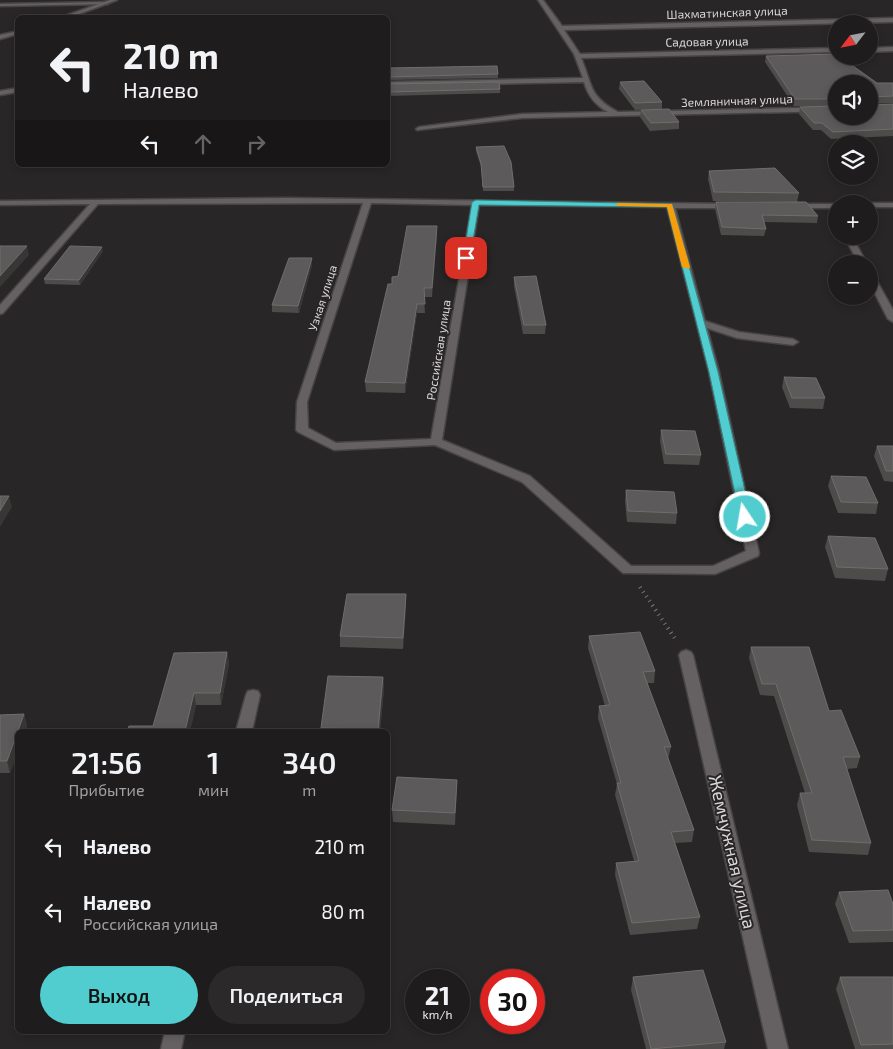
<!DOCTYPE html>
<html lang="ru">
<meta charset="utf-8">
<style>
body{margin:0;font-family:"Exo 2",sans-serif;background:#2c292a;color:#f1f3f6;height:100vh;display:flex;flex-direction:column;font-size:19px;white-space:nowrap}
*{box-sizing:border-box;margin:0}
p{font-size:16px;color:#a1a1a4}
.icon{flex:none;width:28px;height:28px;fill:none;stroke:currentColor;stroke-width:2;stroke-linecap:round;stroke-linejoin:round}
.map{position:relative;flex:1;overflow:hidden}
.details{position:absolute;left:15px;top:729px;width:375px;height:305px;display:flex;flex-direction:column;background:#1f1c1d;border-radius:8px;box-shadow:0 2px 8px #0003,0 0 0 1px #3c3a3b}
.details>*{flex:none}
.guide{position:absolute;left:15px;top:15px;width:375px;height:152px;border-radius:8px;box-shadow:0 2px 8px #0003,0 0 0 1px #3c3a3b;background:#1f1c1d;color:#f1f3f6;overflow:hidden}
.needle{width:32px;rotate:238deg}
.buttons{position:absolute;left:828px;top:15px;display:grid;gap:10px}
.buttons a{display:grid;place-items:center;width:50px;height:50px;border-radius:50%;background:#1f1c1d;box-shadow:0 2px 8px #0003,0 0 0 1px #3c3a3b;font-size:25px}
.speed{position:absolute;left:405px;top:969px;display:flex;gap:10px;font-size:25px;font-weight:700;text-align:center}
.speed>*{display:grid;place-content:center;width:65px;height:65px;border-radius:50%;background:#1f1c1d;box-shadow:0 2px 8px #0003,0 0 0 1px #3c3a3b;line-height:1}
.speed small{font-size:12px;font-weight:400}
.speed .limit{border:8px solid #d22;background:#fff;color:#111}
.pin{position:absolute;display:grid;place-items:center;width:42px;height:42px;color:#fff;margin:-21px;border-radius:10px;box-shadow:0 2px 8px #0006}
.me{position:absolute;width:55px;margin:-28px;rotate:348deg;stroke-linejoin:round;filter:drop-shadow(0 0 4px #0008)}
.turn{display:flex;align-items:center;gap:18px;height:105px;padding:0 25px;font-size:22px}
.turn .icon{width:65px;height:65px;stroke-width:2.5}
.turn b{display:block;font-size:35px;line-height:42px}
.lanes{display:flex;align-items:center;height:48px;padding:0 25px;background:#0003;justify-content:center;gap:25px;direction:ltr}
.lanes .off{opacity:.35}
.eta{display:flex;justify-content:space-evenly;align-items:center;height:85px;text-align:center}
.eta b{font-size:30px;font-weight:600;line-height:35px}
.button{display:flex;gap:10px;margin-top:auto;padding:10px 25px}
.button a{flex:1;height:58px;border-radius:30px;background:#52cdcf;color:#111;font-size:20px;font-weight:600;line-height:58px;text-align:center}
.button a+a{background:#2c292a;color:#f1f3f6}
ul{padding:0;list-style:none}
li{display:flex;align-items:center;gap:15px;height:65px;padding:0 25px}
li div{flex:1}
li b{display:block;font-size:19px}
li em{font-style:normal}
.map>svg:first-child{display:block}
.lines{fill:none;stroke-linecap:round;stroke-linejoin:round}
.lane-casing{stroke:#464344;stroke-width:3}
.street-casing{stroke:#464344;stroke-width:3}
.path{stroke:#787676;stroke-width:4;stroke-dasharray:1 4.5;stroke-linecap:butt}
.lane{fill:#656162;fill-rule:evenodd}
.street{fill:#656162;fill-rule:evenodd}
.wall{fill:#4e4b4b}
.shaded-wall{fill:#393636}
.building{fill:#5c5a5a;stroke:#706d6d}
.route{fill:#52cdcf;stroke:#358587}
.slow{fill:#f59e0b}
.labels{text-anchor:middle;stroke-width:4;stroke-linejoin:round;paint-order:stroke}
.far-street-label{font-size:12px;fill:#d9d7d7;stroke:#292627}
.near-street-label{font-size:18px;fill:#d9d7d7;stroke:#292627}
</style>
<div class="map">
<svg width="893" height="1049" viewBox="0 0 893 1049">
<rect width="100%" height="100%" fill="#292627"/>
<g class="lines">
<defs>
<polygon id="lane" points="106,2 108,4 0,6 0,4"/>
<g id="street">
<polygon points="110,0 117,0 68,18 59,18"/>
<path d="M538,0H543L562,26L893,18V22L564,30L580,54L836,48V52L581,58C593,85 588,96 618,112L836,107V111L522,118L417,130L416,129L419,127L522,114L608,112C595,105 588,96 584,82L388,86V82L583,78L574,54Z"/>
<polygon points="18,31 18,34 0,39 0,35"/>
<polygon points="893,47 893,51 869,52 869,48"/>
<polygon points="18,88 18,92 0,95 0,91"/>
<path d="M288,198L734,204L735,206L731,208H675L705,321L739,332L793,339L798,342L793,345L737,338L707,328L719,372L759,553L758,556L715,574L623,573L522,482L435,445L334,450L298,432L296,430L297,402L363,203L98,204L3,313L0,314V305L90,204L0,205V201ZM371,203L472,205L431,439L336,443L308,428L307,402ZM479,205L667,207L709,372L746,551L713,566H631L530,476L442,440Z"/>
<polygon points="869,203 893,203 893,207 869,207 869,204 866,204"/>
<polygon points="791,204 836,204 836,208 794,208 790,206"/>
<polygon points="844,236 852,236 867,264 859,264"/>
<polygon points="869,271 873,274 893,310 893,322 888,319 869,282"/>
<polygon points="686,650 691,652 693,655 788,1049 768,1049 679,655 681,652"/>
<polygon points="253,690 258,691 260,695 252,731 236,731 246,695 248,691"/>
<polygon points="165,1031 185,1031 181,1049 161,1049"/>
</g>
</defs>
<use href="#lane" class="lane-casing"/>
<use href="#street" class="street-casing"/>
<polyline class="path" points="640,587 676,640"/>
<use href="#lane" class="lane"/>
<use href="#street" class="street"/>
</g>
<g class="wall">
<polygon points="766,56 877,83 893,83 893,103 870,104 870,105 893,104 893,136 831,139 821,130 813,130 799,114 800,107 869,116 836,84 836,106 794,106 765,62"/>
<polygon points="388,68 498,74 498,78 388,80"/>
<polygon points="620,82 662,102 662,109 635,110 619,89"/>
<polygon points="388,84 500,89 500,93 388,96"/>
<polygon points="641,110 679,122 679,129 650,131 640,117"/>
<polygon points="476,147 514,187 514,191 483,191 481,167 476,151"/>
<polygon points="709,171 799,193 797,202 713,201 708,179"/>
<polygon points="716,202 818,216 817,223 764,222 766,229 764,236 721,235 715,209"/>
<polygon points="437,235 432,297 424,297 425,313 417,313 405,393 366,392 365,382 392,284"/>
<polygon points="103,251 80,285 45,284 44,279"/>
<polygon points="312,265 299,313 272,312 272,305"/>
<polygon points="514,277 546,325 545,334 523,334 514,286"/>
<polygon points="784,377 825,398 823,409 790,408 782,387"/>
<polygon points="661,430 701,455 699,465 664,464 660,441"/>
<polygon points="877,446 893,446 893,482 884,481 874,456"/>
<polygon points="831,476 878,503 876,514 838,513 828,486"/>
<polygon points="626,490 677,513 676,524 627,522 625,501"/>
<polygon points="828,536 888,569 885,581 835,578 825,547"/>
<polygon points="406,594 406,606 403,649 340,647 340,636"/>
<polygon points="589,636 655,671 654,683 647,683 671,747 668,759 694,830 692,842 675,843 700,917 697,929 630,935 615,875 616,863 634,861 615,795 617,784 598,718 599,706 605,706 588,648"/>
<polygon points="751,647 829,711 860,757 857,768 847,769 871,843 868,855 809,852 797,805 800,793 805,793 774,696 760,695 749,658"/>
<polygon points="227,652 229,664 221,705 196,705 190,731 153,726"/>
<polygon points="383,677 384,689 380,731 321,731 321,728"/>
<polygon points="24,714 27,726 10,773 0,773 0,715"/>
<polygon points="457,780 455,825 393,822 392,810"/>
<polygon points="839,892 893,904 893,942 849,943 835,904"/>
<polygon points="633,977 726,1042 724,1049 646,1049 631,990"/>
<polygon points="840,977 893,977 893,1049 855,1049 836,989"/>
</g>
<g class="shaded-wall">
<polygon points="437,226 437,235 432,297 432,288"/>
<polygon points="27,246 29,255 0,287 0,276"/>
<polygon points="102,247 103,251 80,285 79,280"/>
<polygon points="312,258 312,265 299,313 298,306"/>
<polygon points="417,304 417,313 405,393 405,383"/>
<polygon points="9,496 12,507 0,527 0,511"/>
<polygon points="406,594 406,606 403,649 403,638"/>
<polygon points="227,652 229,664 221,705 220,693"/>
<polygon points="383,677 384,689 380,731 379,731"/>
<polygon points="194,693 196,705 190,731 185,731"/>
<polygon points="24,714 27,726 25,731 18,731 18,753 10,773 7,761"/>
<polygon points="457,780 457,792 455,825 455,813"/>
</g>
<g class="building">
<polygon points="836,54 836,56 839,56 877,83 893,83 893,96 870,97 869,99 869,84 836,84 836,99 795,99 766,56"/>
<polygon points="497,66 498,74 388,77 388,78 388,68"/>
<polygon points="644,81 662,102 635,103 620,82"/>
<polygon points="499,82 500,89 388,92 388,84"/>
<polygon points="869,100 870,105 893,104 893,129 833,132 822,123 814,123 800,107 836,106 836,116 869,116"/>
<polygon points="669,109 679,122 651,123 641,110"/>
<polygon points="504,146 511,162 514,187 483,187 481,163 476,147"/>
<polygon points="775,168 799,193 714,192 709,171"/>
<polygon points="716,202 806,202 818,216 762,215 766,229 722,227"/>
<polygon points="407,226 437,226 432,288 424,288 425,304 417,304 405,383 365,382 388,284 392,284 392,277 398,276"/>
<polygon points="0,246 27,246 0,276"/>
<polygon points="70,246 102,247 79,280 44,279"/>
<polygon points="289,258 312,258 298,306 272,305"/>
<polygon points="536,276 546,325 524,325 514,277"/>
<polygon points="784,377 816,378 825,398 792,398"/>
<polygon points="661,430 695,431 701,455 666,454"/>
<polygon points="877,446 893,446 893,471 886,471"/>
<polygon points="831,476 866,477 878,503 841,502"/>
<polygon points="626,490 674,492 677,513 628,511"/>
<polygon points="0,496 9,496 0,511"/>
<polygon points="828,536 875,538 888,569 837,567"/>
<polygon points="347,594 406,594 403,638 340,636"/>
<polygon points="640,632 655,671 643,672 671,747 664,747 694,830 671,832 700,917 632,923 616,863 639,861 617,783 621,783 599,706 610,705 589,636"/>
<polygon points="751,647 809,647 829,711 841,710 860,757 843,757 871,843 812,840 800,793 812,793 776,684 762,684"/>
<polygon points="227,652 220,693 194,693 185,731 127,731 129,726 153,726 174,653"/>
<polygon points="328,676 383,677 378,729 321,728"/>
<polygon points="24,714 7,761 0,761 0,715"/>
<polygon points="397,777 457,780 455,813 392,810"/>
<polygon points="888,890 893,904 893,930 853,931 839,892"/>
<polygon points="703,970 726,1042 651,1049 633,977"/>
<polygon points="840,977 893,977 893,1044 861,1045"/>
</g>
<polygon class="route" points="476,200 672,204 718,372 751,517 749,520 741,520 740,517 709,372 667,207 479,205 470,258 466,260 463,258 472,202"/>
<polygon class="slow" points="617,203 672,204 690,267 689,269 682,267 667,207 620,206 617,206"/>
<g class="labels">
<g class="far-street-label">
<text transform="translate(727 13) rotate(-2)" y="4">Шахматинская улица</text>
<text transform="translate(707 42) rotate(-1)" y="4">Садовая улица</text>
<text transform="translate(737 101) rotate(-2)" y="4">Земляничная улица</text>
<text transform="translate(323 298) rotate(-72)" y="4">Узкая улица</text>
<text transform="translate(439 350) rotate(-81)" y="4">Российская улица</text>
</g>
<g class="near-street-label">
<text transform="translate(732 852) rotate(77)" y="6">Жемчужная улица</text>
</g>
</g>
</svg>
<div class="buttons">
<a><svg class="needle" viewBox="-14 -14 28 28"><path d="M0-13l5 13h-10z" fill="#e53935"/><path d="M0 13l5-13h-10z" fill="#a1a1a4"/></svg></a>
<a><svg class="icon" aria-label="sound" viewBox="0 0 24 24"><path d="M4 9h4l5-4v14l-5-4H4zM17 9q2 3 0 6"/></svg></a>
<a><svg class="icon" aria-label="layers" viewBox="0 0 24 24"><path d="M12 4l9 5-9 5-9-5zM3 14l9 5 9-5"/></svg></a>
<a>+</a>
<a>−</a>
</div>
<div class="speed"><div>21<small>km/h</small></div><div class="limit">30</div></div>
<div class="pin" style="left:466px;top:258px;background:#d93025"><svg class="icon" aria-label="arrive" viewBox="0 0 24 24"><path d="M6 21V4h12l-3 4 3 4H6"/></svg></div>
<svg class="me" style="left:745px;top:517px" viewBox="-20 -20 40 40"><circle r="17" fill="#52cdcf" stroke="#fff" stroke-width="3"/><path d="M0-11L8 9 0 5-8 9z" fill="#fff"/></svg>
<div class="guide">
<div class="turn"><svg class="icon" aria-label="left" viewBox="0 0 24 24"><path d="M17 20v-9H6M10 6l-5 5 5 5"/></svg><div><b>210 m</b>Налево</div></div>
<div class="lanes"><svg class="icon" aria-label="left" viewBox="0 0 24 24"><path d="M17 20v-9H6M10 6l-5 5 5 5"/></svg><svg class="icon off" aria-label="ahead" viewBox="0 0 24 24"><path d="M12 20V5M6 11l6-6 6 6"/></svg><svg class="icon off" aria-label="right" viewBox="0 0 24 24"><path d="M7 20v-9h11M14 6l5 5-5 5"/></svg></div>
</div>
<section class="details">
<div class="eta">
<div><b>21:56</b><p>Прибытие</p></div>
<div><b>1</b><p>мин</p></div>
<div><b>340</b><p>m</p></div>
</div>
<ul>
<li><svg class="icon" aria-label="left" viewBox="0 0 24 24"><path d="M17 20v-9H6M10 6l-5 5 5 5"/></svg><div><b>Налево</b></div><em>210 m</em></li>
<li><svg class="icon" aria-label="left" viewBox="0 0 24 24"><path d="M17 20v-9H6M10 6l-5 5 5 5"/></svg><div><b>Налево</b><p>Российская улица</p></div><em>80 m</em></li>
</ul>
<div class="button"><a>Выход</a><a>Поделиться</a></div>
</section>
</div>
